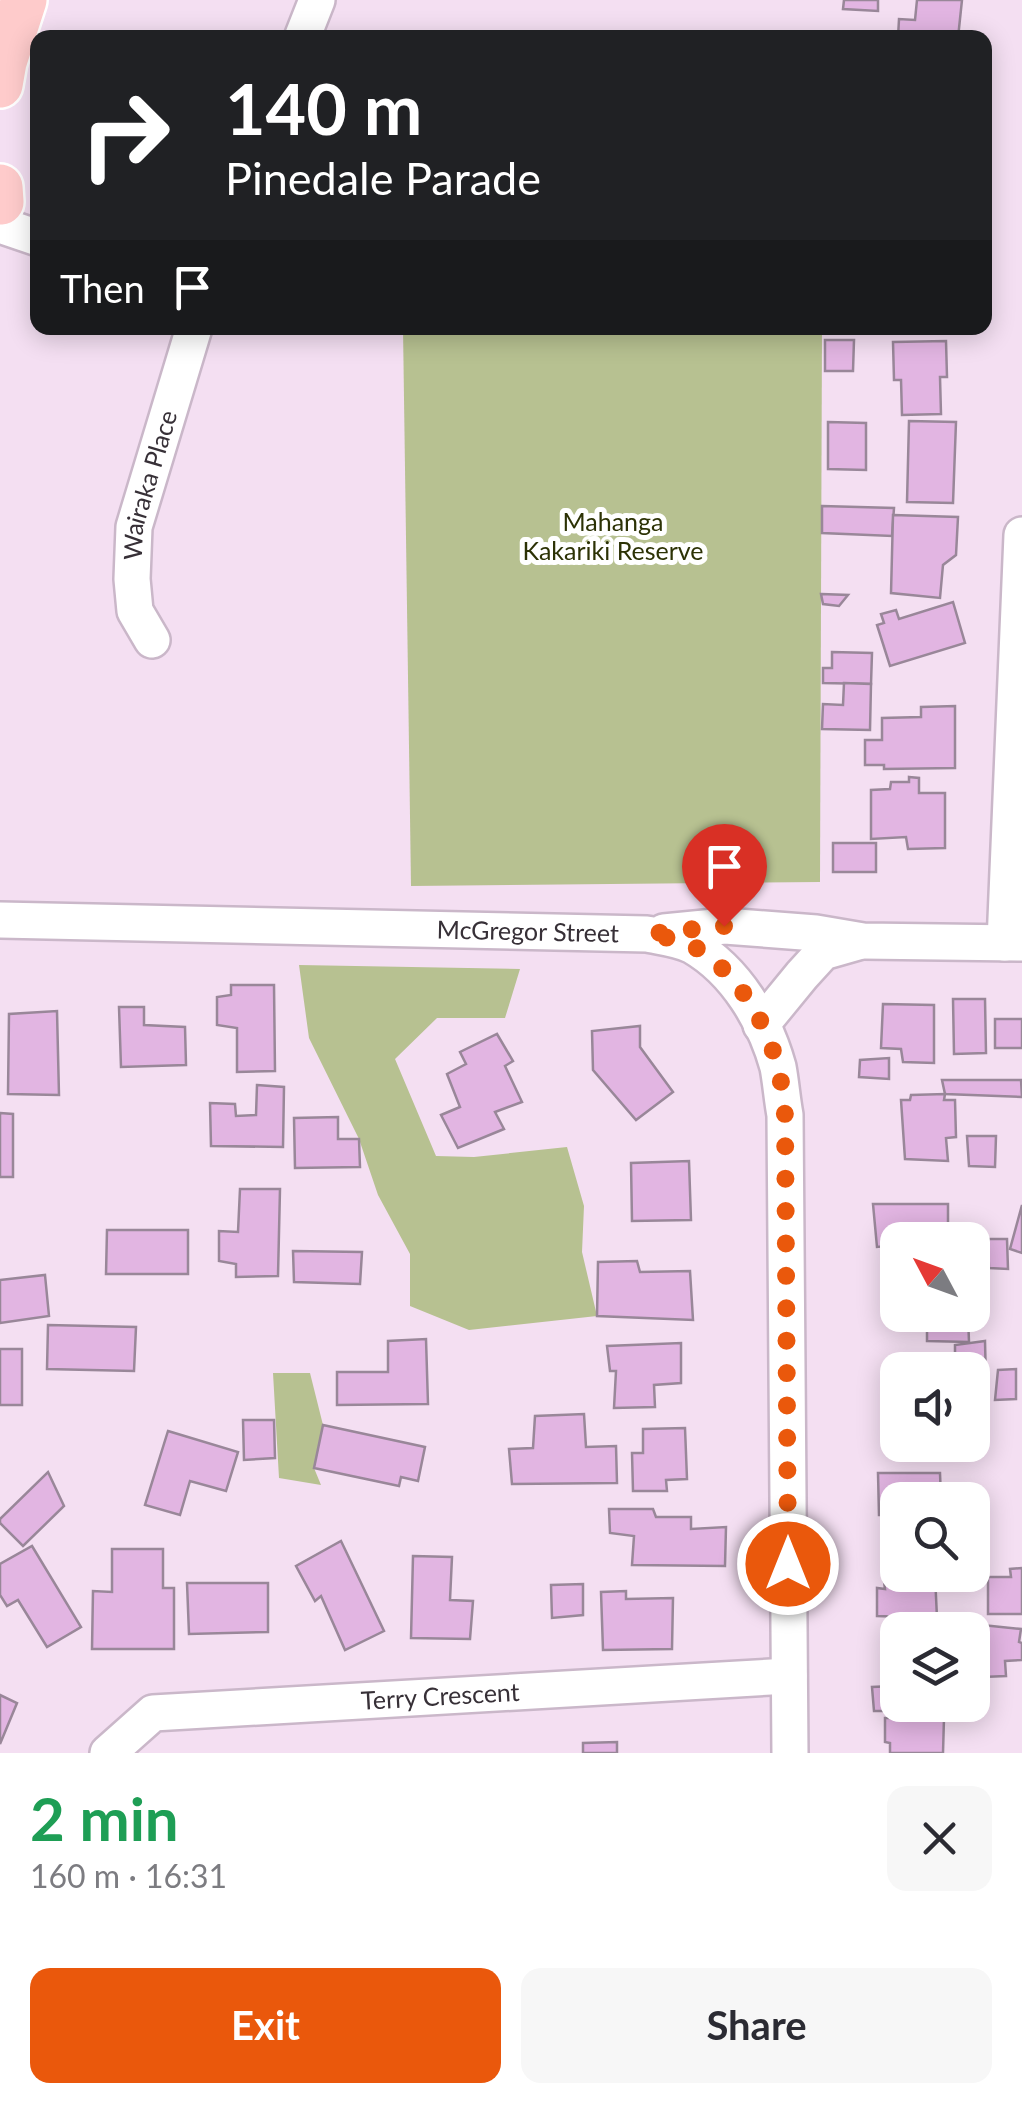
<!DOCTYPE html>
<meta charset="utf-8">
<style>
body{margin:0;font-family:Lato,sans-serif;background:#f7f7f7;color:#2b2b33;height:100vh;display:flex;flex-direction:column;font-size:38px;white-space:nowrap}
*{box-sizing:border-box;margin:0}
p{font-size:32px;color:#7c7c81}
.icon{flex:none;width:55px;height:55px;fill:none;stroke:currentColor;stroke-width:2;stroke-linecap:round;stroke-linejoin:round}
.map{position:relative;height:1753px;overflow:hidden}
.sheet{display:flex;flex-direction:column;background:#fff;flex:1}
.sheet>*{flex:none}
.hud{position:absolute;left:30px;top:30px;width:962px;height:305px;border-radius:20px;box-shadow:0 5px 25px #0003;background:#202124;color:#fff;overflow:hidden}
.needle{width:65px;rotate:311deg}
.fabs{position:absolute;left:880px;top:1222px;display:grid;gap:20px}
.fabs a{display:grid;place-items:center;width:110px;height:110px;border-radius:20px;background:#fff;box-shadow:0 5px 25px #0003;font-size:50px}
.pin{position:absolute;display:grid;place-items:center;width:85px;height:85px;color:#fff;margin:-102px -42px;border-radius:50% 50% 50% 0;rotate:-45deg;box-shadow:0 0 10px #0007}
.pin .icon{rotate:45deg}
.me{position:absolute;width:110px;margin:-55px;rotate:0deg;stroke-linejoin:round;filter:drop-shadow(0 0 8px #0008)}
.turn{display:flex;align-items:center;gap:35px;height:210px;padding:0 30px;font-size:45px}
.turn .icon{width:130px;height:130px;stroke-width:2.5}
.turn b{display:block;font-size:70px;line-height:85px}
.then{display:flex;align-items:center;height:95px;padding:0 30px;background:#0003;gap:20px;font-size:38px}
.round{display:grid;place-items:center;flex:none;width:105px;height:105px;border-radius:20px;background:#f7f7f7}
.overview{display:flex;align-items:center;justify-content:space-between;height:170px;padding:0 30px}
h1{font-size:60px;font-weight:700;line-height:75px;color:#1e9e55}
.action{display:flex;gap:20px;margin-top:auto;padding:20px 30px}
.action a{flex:1;height:115px;border-radius:20px;background:#ea580c;color:#fff;font-size:40px;font-weight:700;line-height:115px;text-align:center}
.action a+a{background:#f7f7f7;color:#2b2b33}
.map>svg:first-child{display:block}
.green{fill:#b7c191}
.building{fill:#e2b5e2;stroke:#998799;stroke-width:2.5}
.lines{fill:none;stroke-linecap:round;stroke-linejoin:round}
.minor-casing{stroke:#cab7c9;stroke-width:40}
.major-casing{stroke:#fff;stroke-width:50}
.minor{stroke:#fff;stroke-width:35}
.major{stroke:#fecbcb;stroke-width:45}
.route{stroke:#ea580c;stroke-width:18;stroke-dasharray:0 32.4}
.labels{text-anchor:middle;stroke-width:10;stroke-linejoin:round;paint-order:stroke}
.street-label{font-size:25px;fill:#373037;stroke:#fff}
.park-label{font-size:25px;fill:#2c3205;stroke:#fff}
</style>
<div class="map">
<svg width="1022" height="1753" viewBox="0 0 1022 1753">
<rect width="100%" height="100%" fill="#f4dff2"/>
<g class="green">
<polygon points="403,328 822,328 820,882 411,886"/>
<polygon points="299,965 520,969 505,1018 437,1018 395,1059 436,1156 474,1157 567,1147 584,1206 582,1252 597,1316 469,1330 410,1306 410,1254 378,1195 359,1139 309,1038"/>
<polygon points="273,1373 310,1373 323,1425 314,1468 321,1485 279,1478"/>
</g>
<g class="building">
<polygon points="844,0 878,0 878,11 843,9"/>
<polygon points="917,0 962,0 958,38 898,38 899,19 915,20"/>
<polygon points="825,340 854,340 853,371 825,371"/>
<polygon points="946,341 947,377 940,377 941,414 902,415 901,380 894,380 893,342"/>
<polygon points="909,421 956,422 953,503 907,502"/>
<polygon points="828,422 866,423 866,470 828,469"/>
<polygon points="822,506 894,508 892,536 822,533"/>
<polygon points="893,515 958,517 956,555 943,565 940,598 891,593"/>
<polygon points="821,594 848,595 839,606 823,604"/>
<polygon points="953,602 965,643 890,666 877,625 884,623 881,614 896,610 899,619"/>
<polygon points="832,652 872,653 871,684 823,683 823,668 832,668"/>
<polygon points="844,683 871,684 870,730 822,729 823,704 843,705"/>
<polygon points="955,706 955,768 884,769 884,765 865,765 865,740 882,740 882,718 921,717 921,707"/>
<polygon points="909,777 919,778 919,793 945,793 945,848 908,849 906,837 871,839 871,790 890,789 891,782 909,782"/>
<rect x="833" y="843" width="43" height="29"/>
<polygon points="231,985 274,985 275,1071 237,1072 237,1028 217,1025 217,997 231,995"/>
<polygon points="953,999 985,999 986,1053 954,1054"/>
<polygon points="883,1004 934,1005 934,1063 903,1062 901,1049 881,1048"/>
<polygon points="119,1007 144,1007 144,1025 185,1027 186,1065 121,1067"/>
<polygon points="57,1011 59,1095 8,1094 9,1014"/>
<rect x="995" y="1019" width="27" height="29"/>
<polygon points="640,1026 640,1047 673,1092 636,1120 593,1070 592,1031"/>
<polygon points="497,1034 513,1061 505,1066 522,1102 495,1112 504,1129 458,1148 441,1115 460,1107 447,1074 466,1064 460,1052"/>
<polygon points="889,1058 889,1079 859,1077 860,1060"/>
<polygon points="942,1080 1021,1080 1022,1097 945,1094"/>
<polygon points="257,1085 284,1087 283,1147 211,1146 210,1103 235,1104 236,1116 256,1115"/>
<polygon points="945,1094 944,1100 955,1100 956,1137 946,1138 948,1161 905,1159 901,1100 910,1100 911,1095"/>
<polygon points="0,1113 13,1114 13,1177 0,1177"/>
<polygon points="338,1117 338,1139 359,1139 360,1167 295,1168 294,1118"/>
<polygon points="967,1136 996,1136 995,1167 969,1166"/>
<polygon points="689,1161 691,1220 632,1221 631,1163"/>
<polygon points="240,1189 280,1189 278,1276 236,1277 236,1264 219,1261 219,1231 238,1232"/>
<polygon points="873,1204 948,1204 948,1238 981,1237 979,1266 972,1266 972,1240 898,1240 898,1245 877,1247"/>
<polygon points="1022,1205 1022,1253 1010,1249"/>
<polygon points="107,1230 188,1230 188,1274 106,1274"/>
<polygon points="988,1239 1007,1239 1008,1269 989,1268"/>
<polygon points="293,1251 362,1252 360,1284 294,1282"/>
<polygon points="637,1261 640,1272 690,1271 693,1320 597,1316 598,1262"/>
<polygon points="45,1275 49,1316 0,1323 0,1280"/>
<polygon points="927,1315 968,1315 969,1342 927,1341"/>
<polygon points="48,1325 136,1327 134,1371 47,1369"/>
<polygon points="426,1339 428,1404 337,1405 337,1372 388,1372 388,1341"/>
<polygon points="985,1341 986,1383 972,1384 972,1370 955,1370 955,1345"/>
<polygon points="681,1343 681,1383 654,1385 655,1407 614,1408 616,1371 610,1371 607,1346"/>
<rect x="0" y="1349" width="22" height="56"/>
<polygon points="1016,1369 1016,1399 995,1400 998,1370"/>
<polygon points="584,1414 586,1447 616,1446 617,1483 512,1484 509,1449 533,1448 535,1416"/>
<polygon points="243,1420 274,1420 275,1458 244,1460"/>
<polygon points="323,1425 425,1447 418,1481 401,1477 399,1486 314,1468"/>
<polygon points="685,1428 687,1479 666,1480 667,1491 633,1491 632,1453 643,1453 643,1429"/>
<polygon points="168,1431 238,1452 226,1491 190,1481 180,1515 145,1505"/>
<polygon points="48,1472 64,1506 23,1546 0,1523 0,1519"/>
<polygon points="878,1473 940,1473 941,1500 898,1500 898,1515 879,1515"/>
<polygon points="609,1509 653,1509 656,1517 691,1517 691,1529 726,1527 725,1566 632,1565 634,1536 610,1533"/>
<polygon points="341,1541 384,1631 345,1650 321,1596 315,1601 296,1566"/>
<polygon points="32,1546 81,1627 47,1647 18,1600 7,1606 0,1595 0,1564"/>
<polygon points="112,1549 163,1549 163,1588 174,1588 174,1649 92,1649 93,1591 112,1592"/>
<polygon points="413,1556 452,1557 450,1600 473,1601 470,1639 411,1638"/>
<polygon points="898,1560 898,1575 935,1575 937,1618 877,1616 877,1588 885,1589 882,1565 893,1565"/>
<polygon points="1022,1568 1022,1614 988,1614 988,1577 1011,1577 1010,1569"/>
<polygon points="187,1583 268,1583 268,1632 189,1634"/>
<polygon points="583,1584 583,1615 552,1618 551,1585"/>
<polygon points="626,1591 626,1599 673,1598 672,1649 603,1650 601,1592"/>
<polygon points="982,1625 1021,1629 1019,1642 1022,1643 1022,1660 1005,1661 1006,1676 983,1677"/>
<polygon points="894,1643 898,1643 898,1705 964,1705 964,1711 874,1711 872,1687 894,1686"/>
<polygon points="0,1695 17,1703 0,1744"/>
<polygon points="885,1718 944,1718 943,1753 890,1753 890,1743 885,1742"/>
<polygon points="617,1742 617,1753 583,1753 583,1743"/>
</g>
<g class="lines">
<defs>
<g id="minor">
<polyline points="302,38 317,0"/>
<polyline points="0,225 38,238"/>
<path id="s1" d="M152,640L135,611L132,579L134,527L194,328"/>
<path id="s2" d="M0,920L647,934C661,937 680,939 693,946C736,971 765,1020 778,1067C781,1083 782,1099 785,1115L790,1753"/>
<polyline points="664,932 725,926 816,933 863,941 1022,943"/>
<polyline points="1005,943 1022,535"/>
<polyline points="761,1025 802,975 823,952 858,942"/>
<path id="s3" d="M108,1753L153,1713L789,1676"/>
</g>
<g id="major">
<polyline points="0,85 4,62 24,0"/>
<polyline points="0,187 1,202"/>
</g>
</defs>
<use href="#minor" class="minor-casing"/>
<use href="#major" class="major-casing"/>
<use href="#minor" class="minor"/>
<use href="#major" class="major"/>
</g>
<g class="lines">
<path class="route" d="M724,926L647,934C662,937 681,939 693,946C736,971 766,1020 778,1068C782,1083 783,1099 785,1115L788,1564"/>
</g>
<g class="labels">
<g class="street-label">
<text dy="9" stroke="none"><textPath href="#s1" startOffset="162">Wairaka Place</textPath></text>
<text dy="9" stroke="none"><textPath href="#s2" startOffset="528">McGregor Street</textPath></text>
<text dy="9" stroke="none"><textPath href="#s3" startOffset="348">Terry Crescent</textPath></text>
</g>
<g class="park-label">
<text x="613" y="531">Mahanga<tspan x="613" dy="29">Kakariki Reserve</tspan></text>
</g>
</g>
</svg>
<div class="fabs">
<a><svg class="needle" viewBox="-14 -14 28 28"><path d="M0-13l5 13h-10z" fill="#e53935"/><path d="M0 13l5-13h-10z" fill="#7c7c81"/></svg></a>
<a><svg class="icon" aria-label="sound" viewBox="0 0 24 24"><path d="M4 9h4l5-4v14l-5-4H4zM17 9q2 3 0 6"/></svg></a>
<a><svg class="icon" aria-label="search" viewBox="0 0 24 24"><circle cx="10" cy="10" r="6"/><path d="M15 15l6 6"/></svg></a>
<a><svg class="icon" aria-label="layers" viewBox="0 0 24 24"><path d="M12 4l9 5-9 5-9-5zM3 14l9 5 9-5"/></svg></a>
</div>
<div class="pin" style="left:724px;top:926px;background:#d93025"><svg class="icon" aria-label="arrive" viewBox="0 0 24 24"><path d="M6 21V4h12l-3 4 3 4H6"/></svg></div>
<svg class="me" style="left:788px;top:1564px" viewBox="-20 -20 40 40"><circle r="17" fill="#ea580c" stroke="#fff" stroke-width="3"/><path d="M0-11L8 9 0 5-8 9z" fill="#fff"/></svg>
<div class="hud">
<div class="turn"><svg class="icon" aria-label="right" viewBox="0 0 24 24"><path d="M7 20v-9h11M14 6l5 5-5 5"/></svg><div><b>140 m</b>Pinedale Parade</div></div>
<div class="then">Then<svg class="icon" aria-label="arrive" viewBox="0 0 24 24"><path d="M6 21V4h12l-3 4 3 4H6"/></svg></div>
</div>
</div>
<section class="sheet">
<div class="overview"><div><h1>2 min</h1><p>160 m · 16:31</p></div><a class="round"><svg class="icon" aria-label="close" viewBox="0 0 24 24"><path d="M6 6l12 12M18 6L6 18"/></svg></a></div>
<div class="action"><a>Exit</a><a>Share</a></div>
</section>
